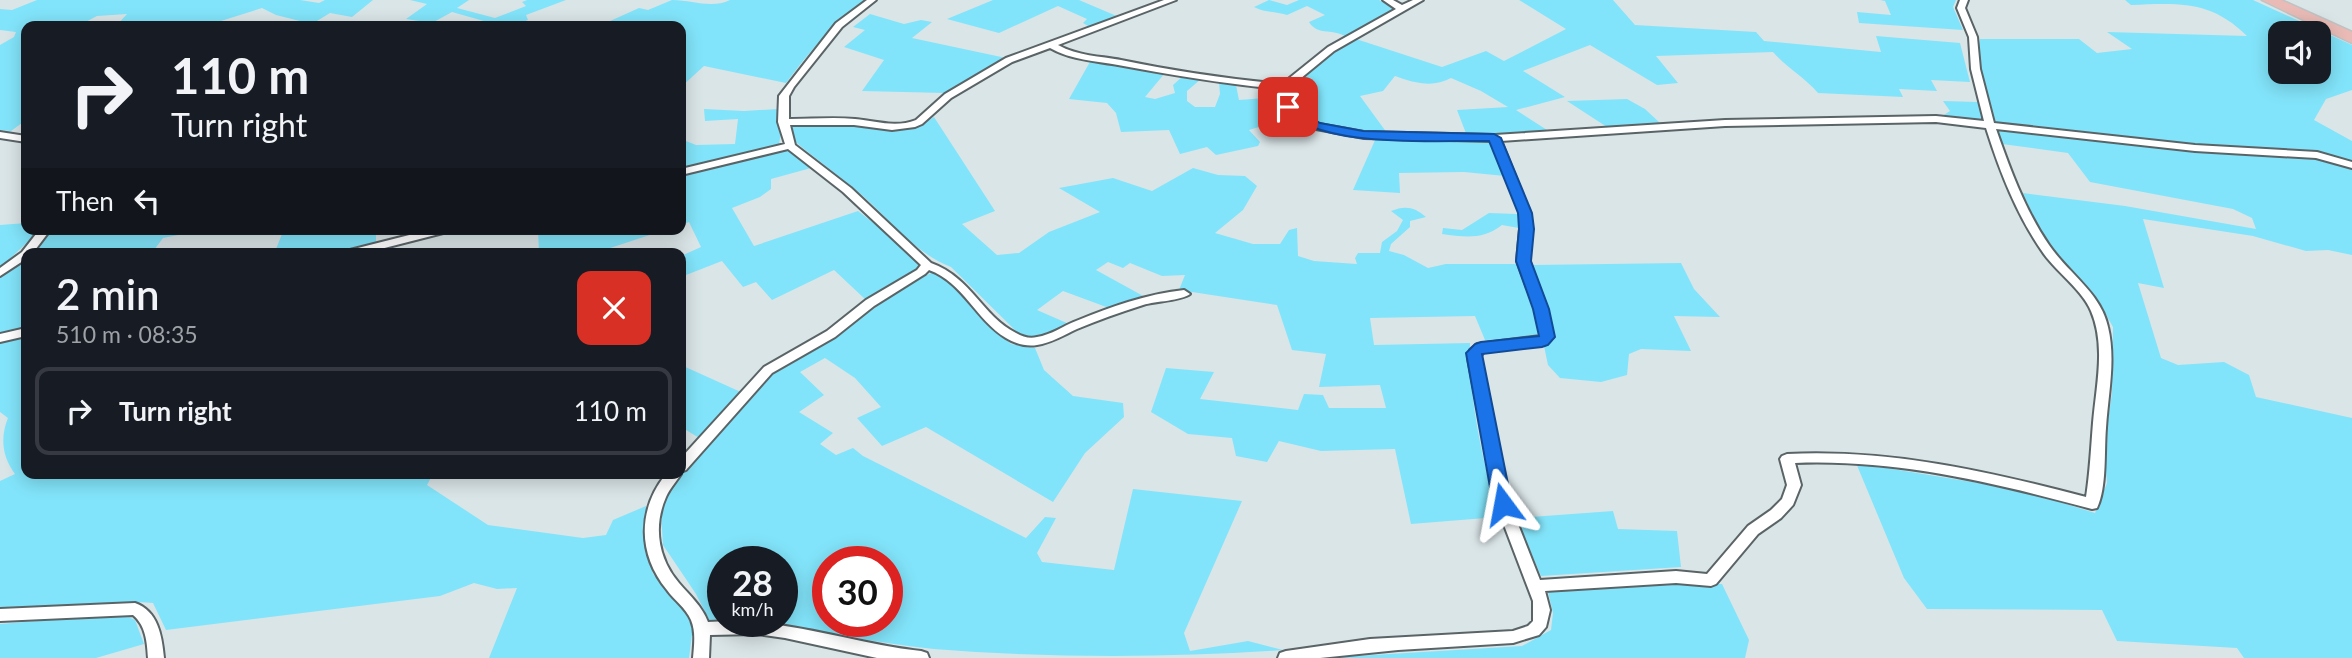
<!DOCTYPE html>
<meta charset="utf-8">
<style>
body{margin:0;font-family:Lato,sans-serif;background:#20242c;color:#f1f3f6;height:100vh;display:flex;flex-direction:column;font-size:26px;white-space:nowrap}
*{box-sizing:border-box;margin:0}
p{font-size:23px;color:#9ea1a6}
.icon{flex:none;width:38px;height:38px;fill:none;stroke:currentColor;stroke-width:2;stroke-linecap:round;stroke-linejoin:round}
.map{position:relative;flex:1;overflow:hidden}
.drawer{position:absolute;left:21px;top:248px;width:665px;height:231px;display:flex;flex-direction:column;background:#171b24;border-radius:14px;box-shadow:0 4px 18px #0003}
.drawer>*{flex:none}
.banner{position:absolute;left:21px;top:21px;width:665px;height:214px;border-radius:14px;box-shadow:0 4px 18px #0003;background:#171b24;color:#f1f3f6;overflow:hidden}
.buttons{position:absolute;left:2268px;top:21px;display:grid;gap:14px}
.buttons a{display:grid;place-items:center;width:63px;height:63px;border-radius:14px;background:#171b24;box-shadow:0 4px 18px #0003;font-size:35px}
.speed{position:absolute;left:707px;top:546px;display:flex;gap:14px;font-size:35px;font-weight:700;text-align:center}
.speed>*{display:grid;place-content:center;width:91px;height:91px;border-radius:50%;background:#171b24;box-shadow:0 4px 18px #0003;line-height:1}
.speed small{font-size:18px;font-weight:400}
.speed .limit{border:10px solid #d22;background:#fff;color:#111}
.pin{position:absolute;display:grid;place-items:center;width:60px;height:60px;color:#fff;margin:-30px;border-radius:14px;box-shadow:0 4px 10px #0006}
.me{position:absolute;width:77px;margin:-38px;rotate:347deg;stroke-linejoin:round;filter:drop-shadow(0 0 5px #0008)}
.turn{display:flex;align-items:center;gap:24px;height:147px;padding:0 35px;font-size:32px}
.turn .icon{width:91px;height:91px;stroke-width:2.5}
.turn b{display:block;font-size:49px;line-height:60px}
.then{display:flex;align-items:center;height:66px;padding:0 35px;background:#0003;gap:14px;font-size:26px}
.round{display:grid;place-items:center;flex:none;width:74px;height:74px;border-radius:14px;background:#20242c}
.overview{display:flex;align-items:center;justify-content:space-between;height:119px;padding:0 35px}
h1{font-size:42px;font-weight:600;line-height:52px}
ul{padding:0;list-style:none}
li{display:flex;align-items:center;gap:21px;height:88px;margin:0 14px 10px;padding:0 21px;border:4px solid #363941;border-radius:14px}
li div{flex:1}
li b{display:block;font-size:26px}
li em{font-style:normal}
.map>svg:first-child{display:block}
.green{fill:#82e4fa;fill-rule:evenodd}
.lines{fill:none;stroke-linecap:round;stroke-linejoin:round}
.minor-casing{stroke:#5a6467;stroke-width:4}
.primary-casing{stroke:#c1c2c2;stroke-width:3}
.minor{fill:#fff;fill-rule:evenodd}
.primary{fill:#eabbb6;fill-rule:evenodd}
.route{fill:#1a73e8;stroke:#114b97;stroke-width:2}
</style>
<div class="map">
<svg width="2352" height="658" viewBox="0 0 2352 658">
<rect width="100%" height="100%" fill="#dae5e8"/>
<g class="green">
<polygon points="37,0 300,0 319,3 325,0 373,0 352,17 330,13 312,24 276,15 262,8 205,26 116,26 127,14 97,16 78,26 26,26 26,120 11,131 0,130 0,45 14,37 16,32 0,30 0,9 12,10"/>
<polygon points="410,0 469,0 457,8 495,18 526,6 522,2 527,0 566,0 526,15 528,20 518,24 527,26 487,26 491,23 452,12 432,23 406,19 427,4"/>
<path d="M672,0C693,0 711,9 730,0H867C833,23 811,50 786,83L704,66L681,87V26H599L639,8L648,10Z"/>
<polygon points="993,0 1079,0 1119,17 1090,27 1083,23 1087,19 1058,6 999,33 947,19"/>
<path d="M1269,0L1287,5L1299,0H1379L1395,9L1345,36C1330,28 1318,36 1309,22L1325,15L1307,6L1287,15C1275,11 1265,13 1254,7Z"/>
<path d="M1519,0H1613L1635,25L1756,32L1764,41L1881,52L1876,36L1960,43L1970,82L1931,80L1937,91L1899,89L1903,97L1818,93C1804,77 1787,68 1773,52L1656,56L1678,83L1657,85L1590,45L1523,71L1565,97L1516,110L1547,130L1467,136L1457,110L1508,107L1481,91L1451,78C1433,88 1414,83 1395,76L1383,91L1360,96L1387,133C1353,131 1308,131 1288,98C1292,75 1336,52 1356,39L1442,67L1486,51L1504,61L1566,29Z"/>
<polygon points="1880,0 1956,0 1953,7 1963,30 1859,23 1857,12 1891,15 1885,1"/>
<path d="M2125,0H2253L2352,45V90L2326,99L2314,120L2352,141V161L2319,153L2195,145L1994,122L1976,64L1980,39H2079L2097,53L2132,49L2107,32L2247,36C2211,0 2179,3 2131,5ZM2280,33H2319V72H2280Z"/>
<polygon points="870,14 904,24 921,20 932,22 912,38 1006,58 945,93 862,91 884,60 844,47 865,30 853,27"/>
<polygon points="1091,60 1165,73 1145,97 1155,99 1175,93 1173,85 1183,76 1201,79 1187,91 1187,101 1195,107 1215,107 1220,94 1219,82 1236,85 1239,100 1278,97 1282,107 1291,117 1249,130 1260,142 1258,146 1216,155 1207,147 1180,154 1169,130 1121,132 1116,113 1107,103 1069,99"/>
<polygon points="1627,99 1645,109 1661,124 1607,127 1567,101"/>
<polygon points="1943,101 1978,102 1983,121 1942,116 1950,111"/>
<polygon points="704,109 744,111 778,109 781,133 779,144 681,169 681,139 696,145 735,144 738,119 705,121"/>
<path d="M934,117L995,211L962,224L997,255L1019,253L1049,232L1100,212L1059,188L1113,178L1152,191L1193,168L1218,175L1245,176L1257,186L1243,210L1215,233L1253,244H1280L1289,230L1297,228L1298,256L1314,261L1357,264L1355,258L1358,253H1380L1382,242L1397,231L1403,220L1391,211C1405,205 1415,207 1426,217L1410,221V227L1391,244L1389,251L1404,255L1428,268L1446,264H1516L1541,333L1534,338L1485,340L1475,316L1370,318L1374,345L1470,343C1469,403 1483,460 1498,517L1411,524L1395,449L1321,451L1279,441L1267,462L1236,456L1232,438L1188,434L1151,412L1166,368L1214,372L1200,399L1298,410L1304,394L1323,395L1329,408H1386L1380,385L1319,387L1326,354L1292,350L1277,305L1179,290L1185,275L1162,276L1130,263L1123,268L1108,262L1096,270L1145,297L1109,308L1063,291L1037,310L1069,324L1046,336L1022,337L951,267C916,254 890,220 863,196C840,176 814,158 791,138L787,123C802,125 816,123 831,123C867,125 903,139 934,117Z"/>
<polygon points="1997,128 2185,150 2322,160 2352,167 2352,255 2328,250 2306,251 2253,236 2143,219 2164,288 2138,283 2161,358 2178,365 2224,362 2249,375 2256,397 2352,418 2352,658 2244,658 2237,648 2117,641 2102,610 1927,609 1904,578 1856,463 2021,490 2095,513 2107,483 2104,448 2112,393 2113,327 2097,299 2067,269 2036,224 2023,193 2125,206 2256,229 2252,218 2233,209 2090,182 2068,153 2002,144"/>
<polygon points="1376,138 1448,141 1491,140 1505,176 1464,172 1399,173 1400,193 1353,190"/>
<polygon points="787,148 811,168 771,179 771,189 760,197 732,208 754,246 858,211 897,241 921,265 912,274 866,300 834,270 772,300 756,282 743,287 722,261 686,275 681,256 701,247 689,222 681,225 681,174 740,162"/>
<path d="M1489,213L1517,214L1519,228L1502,225C1483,240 1465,237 1442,234L1443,228L1462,230Z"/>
<polygon points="26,223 26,229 36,229 35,235 0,268 0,225"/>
<polygon points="52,229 209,229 163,238 151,254 31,254"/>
<polygon points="284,229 376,229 376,242 326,254 274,254"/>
<polygon points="538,229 668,229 592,254 539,254"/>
<polygon points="26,258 26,329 0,335 0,278"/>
<polygon points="1681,263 1694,289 1720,317 1674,316 1691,351 1641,349 1629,354 1627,375 1601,382 1560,378 1548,365 1544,346 1554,340 1533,265"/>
<path d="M933,272L941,274L1011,344L1035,348L1044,370L1073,396L1123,403L1124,417L1085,453L1053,502L926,427L882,446L857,418L881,407L855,378L825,358L800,372L824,395L799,412L833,433L820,444L836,455L853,448L863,456L1026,538L1045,517L1056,518L1037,553L1042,562L1114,570L1133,489L1242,501L1184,633L1190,651L1248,641L1283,650C1170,658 1047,658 934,649C876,643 818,631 761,621H782V562H723V619L709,620L696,594L663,545L661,514L670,487L771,375C790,360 813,353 832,339C866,315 896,290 933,272ZM828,562H887V621H828Z"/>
<path d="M26,336V474H433L427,485L488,525L583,538L606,535L613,520L646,506V544L653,574L679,601L693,627L689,658H489L517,588L497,589L474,583L440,596L166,630L153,603C102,598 51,615 0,609V481L15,474C2,456 0,438 8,418L0,412V343Z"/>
<polygon points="681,365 743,393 701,439 681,427"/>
<polygon points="1613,511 1618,529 1677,531 1681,567 1541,576 1516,518"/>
<polygon points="1688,583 1722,584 1749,640 1745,658 1324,658 1522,646 1551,630 1553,613 1548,592"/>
<polygon points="122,614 135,620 144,644 96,658 0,658 0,624"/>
</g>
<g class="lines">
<defs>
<g id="minor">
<path d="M867,0H876L842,27L794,87L789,96V119C811,119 834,117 855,119C875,121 896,128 916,120L945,94L1006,58L1164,0H1176L1058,45C1078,56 1100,56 1121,60C1174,71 1228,79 1282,84L1328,47L1396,9L1383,0H1393L1402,5L1413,0H1423L1334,51L1289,88L1293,106L1303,117L1319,124L1364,132L1495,135L1725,120L1936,116L1984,121L1971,69L1969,37L1957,8L1960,0H1968L1965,8L1977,37L1980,69L1994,123L2195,145L2317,152L2352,162V168L2316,158L2195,151L1996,129C2010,169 2025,210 2049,245C2068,273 2101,293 2108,327C2116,360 2108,395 2106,428C2104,451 2107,487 2097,508L2092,509C1995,483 1897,459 1795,463L1801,485L1793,505L1781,518L1758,534L1716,584L1711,586L1676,583L1545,591L1550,610L1546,627L1539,635L1513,643L1398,650L1320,658H1278L1280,653L1286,651L1370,639L1513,631L1528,626L1533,621V601L1496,504L1468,358L1470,350L1477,344L1541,336L1535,309L1517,261L1520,229V213L1491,141L1364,138L1316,129L1297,121L1285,109L1280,89C1225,84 1172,75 1118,65C1095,61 1071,60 1050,48L1012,62L951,98L922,124L915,127L892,130L854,125H790L795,145L851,188L931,263C972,278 982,316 1016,333C1023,337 1030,339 1037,337C1051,335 1063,326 1076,321C1111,307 1146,294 1184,290L1190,294C1181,301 1156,301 1143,305C1121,312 1098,320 1077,329C1064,335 1051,343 1037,345C1026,347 1014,343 1006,338C976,320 963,282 929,270L925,274L874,306L835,337L772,373L686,470L681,472V458L764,367L827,331L866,300L917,270L921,265L843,192L788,149L681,175V169L785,144L778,122L779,96L836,23ZM1936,122L1986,128C2000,172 2017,216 2044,254C2057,272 2083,291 2091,311C2106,346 2096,386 2093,423C2091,447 2090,472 2086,497C1987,471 1890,449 1787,454L1782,456L1780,459L1787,485L1782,499L1771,510L1748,526L1707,574L1676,571L1540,580L1510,504L1480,358L1484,351L1542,345L1546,344L1553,337L1547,309L1529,261L1532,229L1530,213L1501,141L1725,126Z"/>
<polygon points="0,132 26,136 26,142 0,138"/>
<polygon points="40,229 51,229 32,254 26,254 26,259 0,276 0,268 22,252"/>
<polygon points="433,229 452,229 451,231 361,254 340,254 342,252"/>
<polygon points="26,328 26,336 0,342 0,334"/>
<path d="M666,474H681C676,482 670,488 666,497C653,526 658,559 679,583C690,596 702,606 708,622C780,616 850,643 921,651L927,653L929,658H877L785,638L757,634L710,635L709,658H693C694,645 696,632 691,620C686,608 674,600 667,590C638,555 637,510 666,474Z"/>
<path d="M135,603C158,611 162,636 164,658H148C147,642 146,626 133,615L0,621V609Z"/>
</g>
<polygon id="primary" points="2262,0 2281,0 2352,32 2352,43"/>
</defs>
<use href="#minor" class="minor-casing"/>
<use href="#primary" class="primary-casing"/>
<use href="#minor" class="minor"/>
<use href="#primary" class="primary"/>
</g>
<path class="route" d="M1288,104L1320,123L1363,131L1494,134L1501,138L1532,213L1534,229L1531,261L1549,309L1555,337L1548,345L1542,347L1482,354L1512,504L1509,509H1496L1493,504L1466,353L1475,344L1481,342L1539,336L1533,309L1516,261L1519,229L1518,213L1489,141C1436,140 1317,150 1282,107Z"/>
</svg>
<div class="buttons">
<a><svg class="icon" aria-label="sound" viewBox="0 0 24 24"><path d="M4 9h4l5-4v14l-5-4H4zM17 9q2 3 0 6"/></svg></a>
</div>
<div class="speed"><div>28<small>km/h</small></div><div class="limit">30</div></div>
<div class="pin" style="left:1288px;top:107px;background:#d93025"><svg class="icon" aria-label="arrive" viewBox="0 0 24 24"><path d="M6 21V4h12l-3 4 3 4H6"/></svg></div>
<svg class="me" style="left:1503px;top:504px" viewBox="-20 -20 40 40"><path d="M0-17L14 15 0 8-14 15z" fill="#1a73e8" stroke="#fff" stroke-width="4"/></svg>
<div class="banner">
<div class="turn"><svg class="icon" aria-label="right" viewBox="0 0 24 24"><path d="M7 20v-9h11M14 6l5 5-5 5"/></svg><div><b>110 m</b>Turn right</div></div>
<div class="then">Then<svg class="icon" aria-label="left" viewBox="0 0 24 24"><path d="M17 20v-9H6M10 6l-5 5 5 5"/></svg></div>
</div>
<section class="drawer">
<div class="overview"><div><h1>2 min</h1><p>510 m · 08:35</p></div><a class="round" style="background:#d93025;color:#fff"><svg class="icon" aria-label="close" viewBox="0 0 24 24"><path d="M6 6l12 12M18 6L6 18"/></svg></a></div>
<ul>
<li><svg class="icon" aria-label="right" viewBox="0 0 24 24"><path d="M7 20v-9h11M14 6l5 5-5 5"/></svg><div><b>Turn right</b></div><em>110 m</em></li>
</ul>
</section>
</div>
